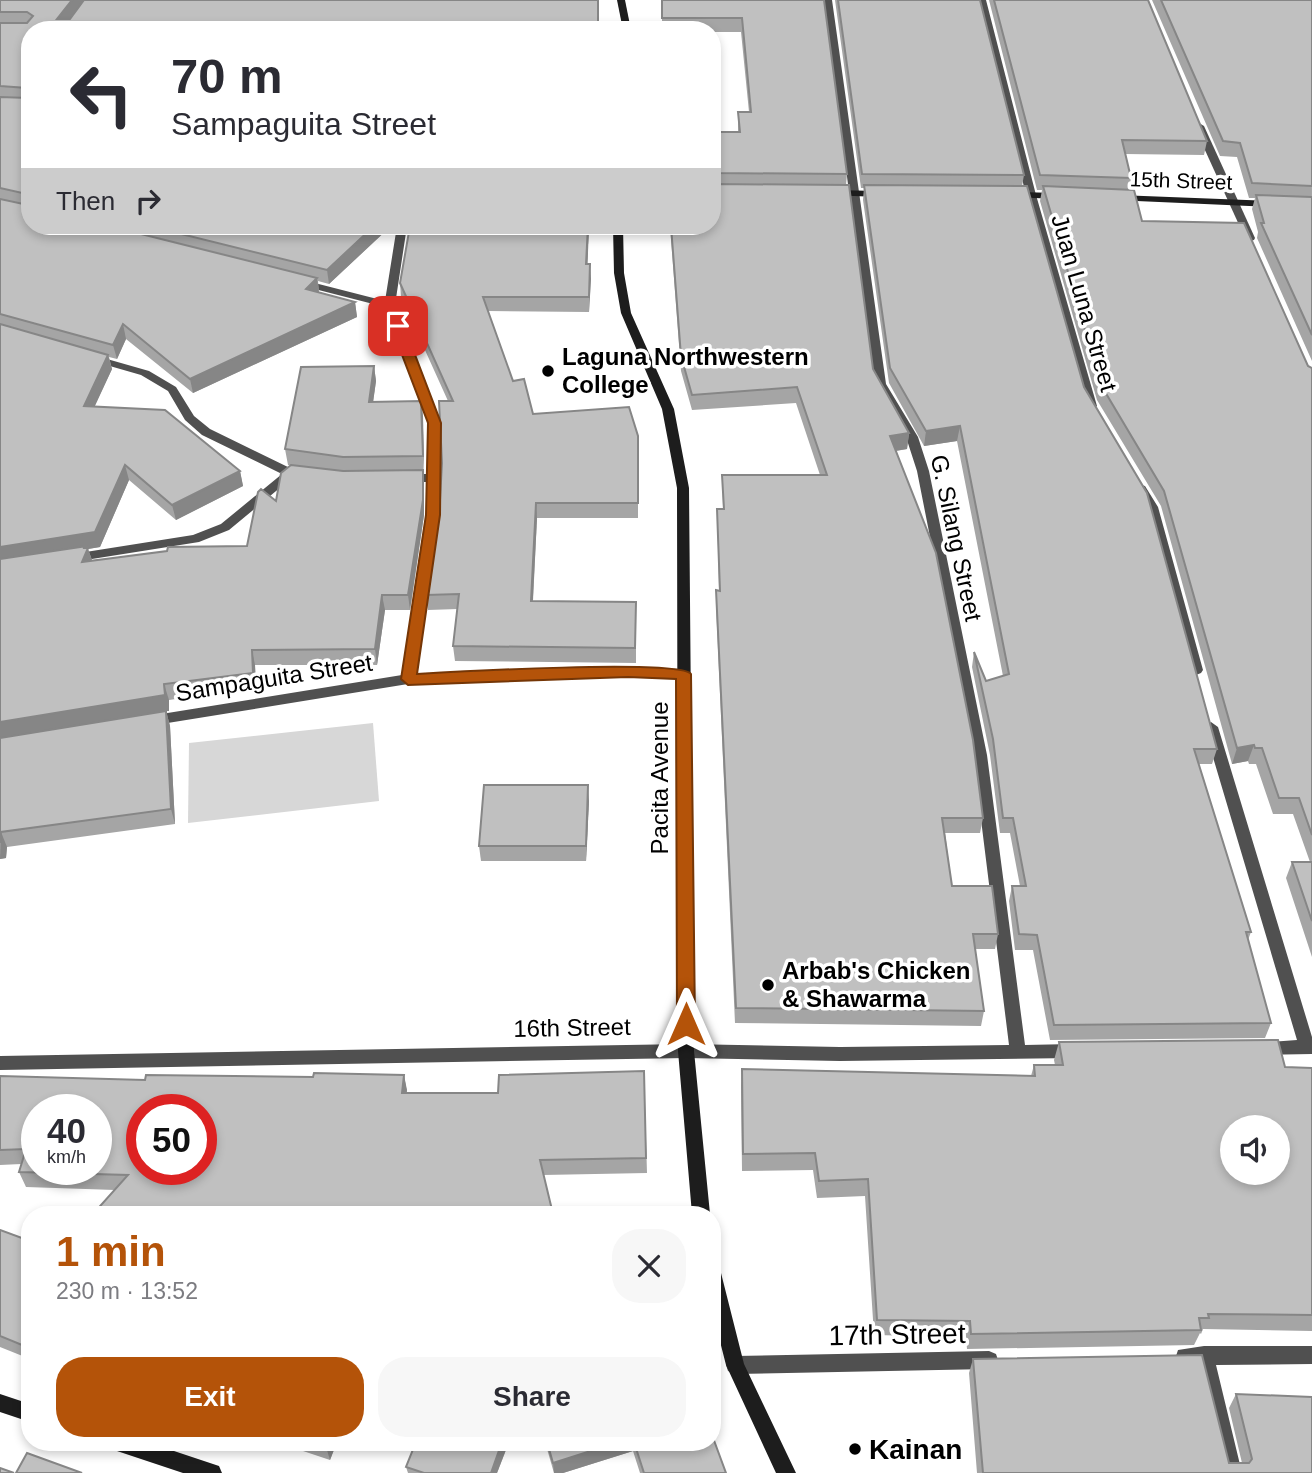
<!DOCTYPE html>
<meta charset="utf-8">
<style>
body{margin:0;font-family:Helvetica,sans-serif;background:#f7f7f7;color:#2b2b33;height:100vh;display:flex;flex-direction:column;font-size:26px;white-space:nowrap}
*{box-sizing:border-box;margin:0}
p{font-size:23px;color:#7c7c81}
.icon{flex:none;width:38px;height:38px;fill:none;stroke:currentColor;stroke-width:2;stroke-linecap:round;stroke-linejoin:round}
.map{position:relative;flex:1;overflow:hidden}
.sheet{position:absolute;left:21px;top:1206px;width:700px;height:245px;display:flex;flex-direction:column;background:#fff;border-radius:28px;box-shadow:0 4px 10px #0003}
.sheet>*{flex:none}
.top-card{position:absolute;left:21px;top:21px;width:700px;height:214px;border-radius:28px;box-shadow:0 4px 10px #0003;background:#fff;color:#2b2b33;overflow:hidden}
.fabs{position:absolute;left:1220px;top:1115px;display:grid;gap:14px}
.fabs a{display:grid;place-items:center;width:70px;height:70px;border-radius:50%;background:#fff;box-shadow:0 4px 10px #0003;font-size:35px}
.speed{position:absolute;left:21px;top:1094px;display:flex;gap:14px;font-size:35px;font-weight:700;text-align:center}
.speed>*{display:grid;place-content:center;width:91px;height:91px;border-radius:50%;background:#fff;box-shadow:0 4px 10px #0003;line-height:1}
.speed small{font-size:18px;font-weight:400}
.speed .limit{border:10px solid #d22;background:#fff;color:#111}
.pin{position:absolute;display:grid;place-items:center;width:60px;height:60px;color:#fff;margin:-30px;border-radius:14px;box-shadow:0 4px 10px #0006}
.me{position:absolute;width:77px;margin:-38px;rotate:0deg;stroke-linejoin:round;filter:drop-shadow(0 0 5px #0008)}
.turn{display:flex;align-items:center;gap:24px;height:147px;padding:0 35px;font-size:32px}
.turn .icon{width:91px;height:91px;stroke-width:2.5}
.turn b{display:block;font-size:49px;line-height:60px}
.then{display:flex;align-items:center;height:66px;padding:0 35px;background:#0003;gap:14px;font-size:26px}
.round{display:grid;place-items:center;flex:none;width:74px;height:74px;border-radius:28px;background:#f7f7f7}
.summary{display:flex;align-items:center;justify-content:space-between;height:119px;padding:0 35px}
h1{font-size:42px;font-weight:700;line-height:52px;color:#b45309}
.action{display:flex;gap:14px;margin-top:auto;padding:14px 35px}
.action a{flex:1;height:80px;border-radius:28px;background:#b45309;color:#fff;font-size:28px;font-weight:700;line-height:80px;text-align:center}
.action a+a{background:#f7f7f7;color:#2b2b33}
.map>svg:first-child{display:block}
.green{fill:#d7d7d7}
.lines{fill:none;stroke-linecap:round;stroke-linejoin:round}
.street{fill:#505050;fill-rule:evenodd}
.secondary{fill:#1d1d1d;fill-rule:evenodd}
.wall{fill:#a5a5a5}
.shaded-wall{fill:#868686}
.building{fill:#c0c0c0;stroke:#868686;stroke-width:2;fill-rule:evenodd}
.route{fill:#b45309;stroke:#753606;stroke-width:2}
.poi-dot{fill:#000;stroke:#fff;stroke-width:2.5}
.labels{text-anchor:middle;stroke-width:7;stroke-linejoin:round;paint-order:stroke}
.far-street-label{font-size:21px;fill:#000;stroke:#fff}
.street-label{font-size:24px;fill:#000;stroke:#fff}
.poi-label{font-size:24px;font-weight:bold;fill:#000;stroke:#fff;text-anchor:start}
.near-street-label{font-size:28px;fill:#000;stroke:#fff}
.near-poi-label{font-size:28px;font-weight:bold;fill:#000;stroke:#fff;text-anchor:start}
</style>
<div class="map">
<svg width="1312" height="1473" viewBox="0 0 1312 1473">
<rect width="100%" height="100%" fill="#fff"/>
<polygon class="green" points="373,723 379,801 188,823 189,743"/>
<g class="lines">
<g class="street">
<polygon points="824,0 832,0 886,384 918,437 929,471 987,755 1025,1045 1073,1044 1079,1046 1081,1051 1079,1056 1073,1058 840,1061 686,1058 0,1070 0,1056 686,1044 840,1047 1009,1045 973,755 917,471 906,437 874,384"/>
<polygon points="978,0 986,0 1036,195 1097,406 1095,408 1087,408 1085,406 1026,195"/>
<polygon points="1199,123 1204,126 1255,238 1254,240 1250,241 1245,238 1194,126"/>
<polygon points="397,226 407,226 395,305 440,423 441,478 439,515 416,674 628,667 683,669 690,674 683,679 628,677 408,684 149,726 144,725 142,721 149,716 402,675 427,515 427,482 405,482 399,478 405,474 427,474 428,423 385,307 299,285 298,283 303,280 385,301"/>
<polygon points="93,355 149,371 176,387 194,416 210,429 292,469 305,471 307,474 301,478 293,477 229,530 199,542 73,562 69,561 67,558 69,555 73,554 193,535 221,524 282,474 202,435 185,420 168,391 141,375 89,360 89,356"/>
<polygon points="1141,485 1145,486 1158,507 1203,670 1201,673 1196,675 1189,670 1146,507 1135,489"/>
<polygon points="1211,722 1218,727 1312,1037 1312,1054 1261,1055 1255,1053 1253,1048 1255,1043 1297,1040 1204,727"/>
<polygon points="1204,1346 1312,1346 1312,1364 1216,1365 1242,1473 1222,1473 1197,1365 1178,1362 1176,1356 1178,1350"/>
<polygon points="989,1351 996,1354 998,1360 996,1366 989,1369 735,1374 728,1371 726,1365 728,1359 735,1356"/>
</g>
<g class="secondary">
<polygon points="617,0 625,0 631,30 623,30"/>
<polygon points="831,190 880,191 885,194 880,197 827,195 826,193"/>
<polygon points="1013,192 1059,193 1064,196 1059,199 1009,197 1008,195"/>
<polygon points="1118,195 1272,201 1277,204 1272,207 1114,200 1113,198"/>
<polygon points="613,226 623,226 624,273 631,313 674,409 689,488 694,1051 710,1214 692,1214 678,1051 677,488 662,409 621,313 614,273"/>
<polygon points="712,1265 718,1267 721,1273 744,1364 796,1473 776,1473 726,1365 712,1310"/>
<polygon points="0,1394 30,1404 30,1422 0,1412"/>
<polygon points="108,1442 147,1442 219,1466 222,1473 183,1473 111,1449"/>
</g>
</g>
<g class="wall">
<polygon points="0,0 598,0 599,30 30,30 30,226 391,226 329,284 318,281 319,292 355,302 357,317 193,393 126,339 117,359 109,357 112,369 94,407 240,471 243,486 176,520 129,480 100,547 88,549 92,560 247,546 276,501 291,465 288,465 285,449 374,366 376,381 373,402 423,416 424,515 410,610 385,610 377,665 255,665 256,688 169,700 169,711 166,711 170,726 175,824 7,847 6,858 0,859"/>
<polygon points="662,0 824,0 847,174 846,185 873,369 909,433 907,449 896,451 983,818 980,833 945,833 952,886 998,934 995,949 975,949 984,1011 981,1026 735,1023 716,606 716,590 719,591 717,509 723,509 722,475 820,475 796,403 692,410 681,371 670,226 712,226 712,132 738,132 738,112 749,112 741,32 712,32 712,30 662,30"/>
<polygon points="835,0 980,0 1024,175 1022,186 1084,387 1217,749 1212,764 1199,764 1251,932 1248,940 1271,1023 1265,1038 1050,1040 1033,950 1015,950 1009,901 1012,886 1020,886 1010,833 1000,833 990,755 972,667 974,652 986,681 1003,676 957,441 924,446 889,383 863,200 864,188 861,188"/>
<polygon points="989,0 1148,0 1207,141 1204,155 1125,154 1131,178 1129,190 1142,221 1308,366 1312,368 1312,957 1286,878 1292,862 1310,862 1293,814 1273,814 1256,764 1249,764 1248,761 1232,764 1161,506 1097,400 1040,201 1042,190 1037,190"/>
<polygon points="1152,0 1312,0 1312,361 1257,238 1258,232 1252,209 1255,198 1249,198 1237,157 1220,156"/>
<polygon points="410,226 589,226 587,264 590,264 589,312 488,311 513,381 533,414 638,436 638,518 537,518 533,601 636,602 636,663 455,661 453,646 458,609 428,610 426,595 440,500 448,401 401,297 400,283"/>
<polygon points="589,801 586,861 481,861 479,846"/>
<polygon points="1059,1042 1285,1067 1312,1068 1312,1331 1203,1329 1201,1334 1200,1333 1194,1345 967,1349 966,1337 874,1335 865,1196 817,1198 813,1170 742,1171 741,1086 742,1069 1031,1076 1034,1065 1055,1065 1054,1060"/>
<polygon points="644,1071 647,1173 543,1175 115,1190 26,1187 19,1172 21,1164 0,1165 0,1076 145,1080 404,1075 407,1093 498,1093"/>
<polygon points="0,1230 30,1241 30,1359 0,1347"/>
<polygon points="973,1359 1229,1463 1242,1463 1229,1408 1236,1394 1312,1473 977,1473 969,1373"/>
<polygon points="276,1442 337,1442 330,1460"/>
<polygon points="416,1442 509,1442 497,1473 408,1473 406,1467"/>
<polygon points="545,1442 712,1442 726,1473 640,1473 633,1451 563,1473 554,1473"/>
</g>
<g class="shaded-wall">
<polygon points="72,0 85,0 62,30 57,19"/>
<polygon points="374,226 391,226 329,284 327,270"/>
<polygon points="588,226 589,226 587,279 586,264"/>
<polygon points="590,264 591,279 589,312 589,297"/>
<polygon points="317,278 319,293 306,289"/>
<polygon points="355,302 357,317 193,393 190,379"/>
<polygon points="123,324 126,339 117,359 113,345"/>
<polygon points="108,355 112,369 88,421 84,406"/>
<polygon points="374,366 376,381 371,417 369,402"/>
<polygon points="421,401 423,416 424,471 423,456"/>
<polygon points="960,426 957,441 924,446 926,431"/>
<polygon points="909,433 907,449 888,452 890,436"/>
<polygon points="125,465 129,480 100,547 88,549 93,563 0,562 0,547"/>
<polygon points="423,470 424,485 424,515 410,610 408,595"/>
<polygon points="240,471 243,486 176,520 172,505"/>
<polygon points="536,503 537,518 532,616 531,601"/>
<polygon points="382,595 385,610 377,665 375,649"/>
<polygon points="252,650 255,665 256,688 253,673"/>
<polygon points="164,684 169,700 169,711 166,711 170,726 175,824 171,809 0,738 0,722"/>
<polygon points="1254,745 1248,761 1232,764 1237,748"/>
<polygon points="588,785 589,801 586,861 586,846"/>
<polygon points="1,832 7,847 6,858 0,859"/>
<polygon points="404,1075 407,1090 405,1108 402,1093"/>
<polygon points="30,1334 30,1359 22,1345"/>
<polygon points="328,1442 337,1442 330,1460 326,1447"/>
<polygon points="502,1442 509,1442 497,1473 491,1473"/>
<polygon points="619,1442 632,1442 633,1451 563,1473 554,1473 553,1463"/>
</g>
<g class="building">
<polygon points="0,0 72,0 57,19 70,19 84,0 598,0 598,30 30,30 30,226 109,226 317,278 306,289 355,302 190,379 123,324 113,345 0,314 0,199 28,205 27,194 0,188 0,97 28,98 27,88 0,86 0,23 27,23 33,16 27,12 0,12"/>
<polygon points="662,0 824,0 847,174 712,173 712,132 740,132 738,112 751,112 742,18 662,18"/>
<polygon points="838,0 980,0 1024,175 862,174"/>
<polygon points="994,0 1148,0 1207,141 1122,140 1131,178 1040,175"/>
<polygon points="1161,0 1312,0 1312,186 1252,183 1240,143 1223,141"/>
<polygon points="712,184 849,185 873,369 909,433 890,436 936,553 973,740 983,818 942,818 952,886 992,886 998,934 973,934 984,1011 736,1008 716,590 720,591 717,509 724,509 722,475 827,475 797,387 692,395 681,356 671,226 712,226"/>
<polygon points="864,185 1027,186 1084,387 1147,493 1217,749 1194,749 1251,932 1246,932 1271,1023 1054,1025 1037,935 1019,934 1012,886 1026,886 1013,818 1003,818 993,739 974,652 986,681 1009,674 960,426 926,431 890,368"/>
<polygon points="1043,186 1134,190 1142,221 1244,223 1308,366 1312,368 1312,835 1299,798 1279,798 1262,748 1255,748 1254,745 1237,748 1164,491 1101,385"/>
<polygon points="1256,195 1312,197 1312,335 1261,223 1264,223"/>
<polygon points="149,226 374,226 327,270"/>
<polygon points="410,226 588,226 586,264 590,264 589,297 483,297 513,381 524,379 533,414 629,407 638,436 638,503 536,503 531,601 636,602 635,648 453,646 459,594 426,595 440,500 442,463 439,401 453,401 400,283"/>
<polygon points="0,324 108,355 84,406 165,410 240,471 172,505 125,465 95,532 0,547"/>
<polygon points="374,366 369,402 421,401 423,456 343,457 285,449 301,367"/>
<polygon points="291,465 343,471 423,470 423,500 408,595 382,595 375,649 252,650 253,673 164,684 165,695 0,722 0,559 87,546 83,548 88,548 82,562 167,551 168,547 247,546 258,492 261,489 276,501 281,473"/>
<polygon points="166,711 171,809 1,832 0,843 0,738"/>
<polygon points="484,785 588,785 586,846 479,846"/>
<polygon points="1292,862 1312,862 1312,921"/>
<path d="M1278,1040L1285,1067L1312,1068V1315L1208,1314L1209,1318H1199L1201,1330L971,1334L970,1321L877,1320L868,1179L819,1181L815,1153L743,1154L742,1069L1035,1076L1034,1065H1063L1059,1042ZM1232,1127H1278V1172H1232Z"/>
<path d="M644,1071L646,1158L540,1160L553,1214H93L128,1175L19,1172L26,1149L0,1150V1076L145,1080L146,1075L313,1077L314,1073L404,1075L402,1093H498L499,1075ZM37,1110H96V1169H37ZM142,1110H201V1169H142Z"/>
<polygon points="0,1230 30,1241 30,1334 22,1345 0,1336"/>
<polygon points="1202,1355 1229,1463 1249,1463 1252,1459 1236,1394 1312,1397 1312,1473 983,1473 973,1359"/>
<polygon points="712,1435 726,1473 644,1473 634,1442 712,1442"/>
<polygon points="311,1442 328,1442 326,1447"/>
<polygon points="416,1442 502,1442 491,1473 424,1473 406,1467"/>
<polygon points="547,1442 619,1442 553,1463"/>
<polygon points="27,1453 82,1473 16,1473"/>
<polygon points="0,1468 14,1473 0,1473"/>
</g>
<path class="route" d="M398,322L404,326L441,423L440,515L417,674C451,672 679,659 691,674L695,1024L692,1029L686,1032L677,1024L676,679L628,677L408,685L401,679L426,515L428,423L391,326Z"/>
<g class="poi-dot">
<circle cx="548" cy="371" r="7"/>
<circle cx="768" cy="985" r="7"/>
<circle cx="855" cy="1449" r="7"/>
</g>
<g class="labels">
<g class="far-street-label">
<text transform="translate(1181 181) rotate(2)" y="7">15th Street</text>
</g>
<g class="street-label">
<text transform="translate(1084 303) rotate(74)" y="8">Juan Luna Street</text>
<text transform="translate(956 538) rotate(78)" y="8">G. Silang Street</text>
<text transform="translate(274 678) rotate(-9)" y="8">Sampaguita Street</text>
<text transform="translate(660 778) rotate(-90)" y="8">Pacita Avenue</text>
<text transform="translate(572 1028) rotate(-1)" y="8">16th Street</text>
</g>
<g class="poi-label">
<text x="562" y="365">Laguna Northwestern<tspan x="562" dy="28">College</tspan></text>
<text x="782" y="979">Arbab's Chicken<tspan x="782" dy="28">&amp; Shawarma</tspan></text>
</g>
<g class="near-street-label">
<text transform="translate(897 1334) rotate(-1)" y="10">17th Street</text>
</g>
<g class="near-poi-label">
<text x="869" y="1459">Kainan</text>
</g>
</g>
</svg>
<div class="fabs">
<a><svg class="icon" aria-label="sound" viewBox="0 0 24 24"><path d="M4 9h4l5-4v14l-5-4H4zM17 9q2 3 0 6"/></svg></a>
</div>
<div class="speed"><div>40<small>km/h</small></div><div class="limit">50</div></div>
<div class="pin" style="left:398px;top:326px;background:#d93025"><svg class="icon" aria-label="arrive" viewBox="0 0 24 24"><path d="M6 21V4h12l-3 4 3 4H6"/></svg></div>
<svg class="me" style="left:686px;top:1024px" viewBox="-20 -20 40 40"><path d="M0-17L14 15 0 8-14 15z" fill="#b45309" stroke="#fff" stroke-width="4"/></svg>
<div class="top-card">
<div class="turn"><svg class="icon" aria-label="left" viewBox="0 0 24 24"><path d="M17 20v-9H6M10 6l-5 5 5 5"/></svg><div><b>70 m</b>Sampaguita Street</div></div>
<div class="then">Then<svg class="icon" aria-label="right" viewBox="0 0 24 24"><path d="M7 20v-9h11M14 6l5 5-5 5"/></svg></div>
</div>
<section class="sheet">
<div class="summary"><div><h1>1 min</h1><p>230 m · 13:52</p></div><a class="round"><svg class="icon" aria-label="close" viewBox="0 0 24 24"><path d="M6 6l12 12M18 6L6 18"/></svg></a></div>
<div class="action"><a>Exit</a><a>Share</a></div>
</section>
</div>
